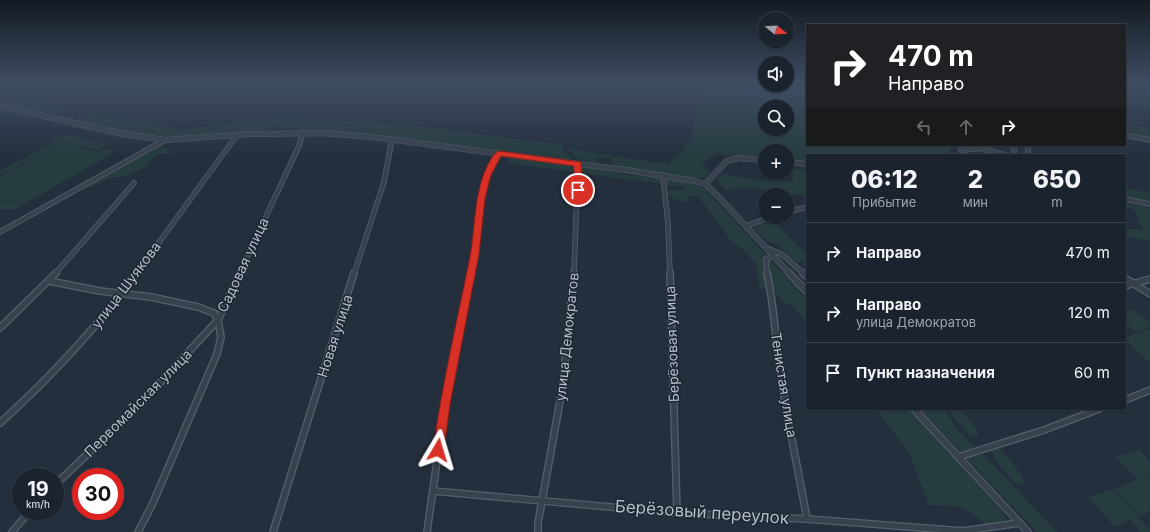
<!DOCTYPE html>
<html lang="ru">
<meta charset="utf-8">
<style>
body{margin:0;font-family:Inter,sans-serif;background:#242b36;color:#f1f3f6;height:100vh;display:flex;flex-direction:column;font-size:15px;white-space:nowrap}
*{box-sizing:border-box;margin:0}
p{font-size:13px;color:#a0a4aa}
.icon{flex:none;width:22px;height:22px;fill:none;stroke:currentColor;stroke-width:2;stroke-linecap:round;stroke-linejoin:round}
.map{position:relative;flex:1;overflow:hidden}
.drawer{position:absolute;left:806px;top:154px;width:320px;height:256px;display:flex;flex-direction:column;background:#1b232e;border-radius:0px;box-shadow:0 1px 3px #0004,0 0 0 1px #39404a}
.drawer>*{flex:none}
.guide{position:absolute;left:806px;top:24px;width:320px;height:122px;border-radius:0px;box-shadow:0 1px 3px #0004,0 0 0 1px #39404a;background:#202124;color:#fff;overflow:hidden}
.needle{width:26px;rotate:108deg}
.buttons{position:absolute;left:758px;top:12px;display:grid;gap:8px}
.buttons a{display:grid;place-items:center;width:36px;height:36px;border-radius:50%;background:#1b232e;box-shadow:0 1px 3px #0004,0 0 0 1px #39404a;font-size:20px}
.speed{position:absolute;left:12px;top:468px;display:flex;gap:8px;font-size:20px;font-weight:700;text-align:center}
.speed>*{display:grid;place-content:center;width:52px;height:52px;border-radius:50%;background:#1b232e;box-shadow:0 1px 3px #0004,0 0 0 1px #39404a;line-height:1}
.speed small{font-size:10px;font-weight:400}
.speed .limit{border:6px solid #d22;background:#fff;color:#111}
.pin{position:absolute;display:grid;place-items:center;width:34px;height:34px;color:#fff;margin:-17px;border:2px solid #fff;border-radius:50%;box-shadow:0 1px 4px #0007}
.me{position:absolute;width:44px;margin:-22px;rotate:7deg;stroke-linejoin:round;filter:drop-shadow(0 0 3px #0008)}
.turn{display:flex;align-items:center;gap:14px;height:84px;padding:0 16px;font-size:18px}
.turn .icon{width:52px;height:52px;stroke-width:2.5}
.turn b{display:block;font-size:28px;line-height:34px}
.lanes{display:flex;align-items:center;height:38px;padding:0 16px;background:#0003;justify-content:center;gap:20px;direction:ltr}
.lanes .off{opacity:.35}
.eta{display:flex;justify-content:space-evenly;align-items:center;height:68px;text-align:center}
.eta b{font-size:24px;font-weight:800;line-height:28px}
ul{padding:0;list-style:none}
li{display:flex;align-items:center;gap:12px;height:60px;padding:0 16px;border-top:1px solid #39404a}
li div{flex:1}
li b{display:block;font-size:15px}
li em{font-style:normal}
.map>svg:first-child{display:block}
.green{fill:#263c3f;fill-rule:evenodd}
.lines{fill:none;stroke-linecap:round;stroke-linejoin:round}
.minor-far1-casing{stroke:#565f6c;stroke-width:5.5}
.minor-casing{stroke:#565f6c;stroke-width:8}
.tertiary-far1-casing{stroke:#565f6c;stroke-width:6}
.tertiary-casing{stroke:#565f6c;stroke-width:8}
.minor-far1{stroke:#38414e;stroke-width:4}
.minor{stroke:#38414e;stroke-width:5.5}
.tertiary-far1{stroke:#38414e;stroke-width:5}
.tertiary{stroke:#38414e;stroke-width:6}
.route{fill:#d93025;stroke:#8d1f18}
.labels{text-anchor:middle;stroke-width:3;stroke-linejoin:round;paint-order:stroke}
.street-label{font-size:14px;fill:#b4bcc9;stroke:#1d2633}
.near-street-label{font-size:17px;fill:#b4bcc9;stroke:#1d2633}
</style>
<div class="map">
<svg width="1150" height="532" viewBox="0 0 1150 532">
<rect width="100%" height="100%" fill="#242f3e"/>
<g class="green">
<path d="M702,83H765V85H787V83H807V145H958L949,150L947,155H807V161L787,159V151H765V157L743,155L725,156L718,153L701,163L708,168L709,172L706,177L697,178L614,166L610,158L598,157L597,163L576,158L566,148L659,163L695,162H668L681,154L692,136ZM765,107H787V129H765Z"/>
<polygon points="1125,96 1150,100 1150,109 1142,106 1125,105"/>
<polygon points="20,98 45,102 67,108 57,114 8,104 12,99"/>
<polygon points="0,110 144,140 123,139 40,119 5,115 0,113"/>
<polygon points="91,112 100,115 116,116 180,130 286,116 425,127 562,145 565,152 573,158 567,159 372,134 269,127 264,130 177,137 141,134 91,123 83,117"/>
<polygon points="1125,123 1149,128 1150,137 1125,132"/>
<polygon points="69,135 106,144 97,150 62,141 0,176 0,171 54,141"/>
<polygon points="61,142 97,152 107,149 112,151 108,156 16,209 0,209 0,200 11,203 81,161 11,202 0,199 0,177"/>
<polygon points="161,145 172,153 157,154 144,168 123,177 109,178 93,187 82,188"/>
<polygon points="510,157 600,169 625,175 674,179 694,184 705,189 807,300 807,324 793,306 780,300 775,290 760,289 756,264 741,248 732,242 698,196 688,196 690,201 688,203 673,198 667,192 673,189 682,191 686,187 506,163"/>
<polygon points="793,169 807,170 807,196 744,187 726,190 717,180 722,174 759,180 792,182"/>
<polygon points="1125,188 1150,193 1150,201 1125,196"/>
<polygon points="1125,203 1150,208 1150,240 1125,237 1125,229 1143,230 1134,209 1125,207"/>
<polygon points="774,222 807,255 807,264 804,261 798,263 778,245 766,241 753,227"/>
<polygon points="1133,309 1150,323 1150,327 1136,332 1125,323 1125,312"/>
<polygon points="1150,329 1150,360 1147,361 1125,340 1125,337"/>
<path d="M876,409H910L1005,515L1007,521L984,524C968,506 953,505 929,505L910,454Z"/>
<polygon points="920,409 944,409 959,432 990,461 1057,532 1037,532"/>
<polygon points="947,409 960,409 978,431 978,436 970,436"/>
<polygon points="998,447 1009,458 1021,475 1024,483 1021,485 1015,484 999,465 990,450"/>
<polygon points="1139,449 1150,461 1150,473 1137,479 1116,457"/>
<polygon points="1150,474 1150,511 1140,517 1114,489"/>
<polygon points="1113,489 1150,530 1150,532 1141,532 1130,520 1115,527 1088,497"/>
</g>
<g class="lines">
<defs>
<g id="minor-far1">
<polyline points="1125,135 1150,140"/>
<polyline points="1027,145 1029,155"/>
<polyline points="663,175 668,224 670,274"/>
<polyline points="1125,199 1150,204"/>
<polyline points="787,212 807,207"/>
<polyline points="746,226 771,217"/>
<polyline points="0,232 165,140"/>
<polyline points="767,248 783,255 804,274"/>
<polyline points="55,274 134,183"/>
<polyline points="136,274 237,135"/>
<polyline points="239,274 299,146 303,132"/>
<polyline points="354,274 384,182 392,139"/>
<polyline points="471,274 481,198 487,175 499,153"/>
<polyline points="574,274 578,164"/>
<polyline points="767,274 766,259 773,256"/>
</g>
<g id="minor">
<polyline points="670,273 677,513"/>
<path d="M767,273C774,304 775,337 780,369C787,419 798,469 807,519"/>
<polyline points="803,273 807,277"/>
<polyline points="1125,278 1150,294"/>
<polyline points="49,281 100,291 151,297 198,307 214,313 218,320 144,400 55,485"/>
<polyline points="1125,286 1150,279"/>
<polyline points="0,328 56,273"/>
<polyline points="1125,400 1150,390"/>
<path d="M0,423C51,377 96,328 137,273"/>
<polyline points="958,457 1044,430 1099,409"/>
<polyline points="433,491 677,513 807,519 963,531 1019,523"/>
<polyline points="12,532 30,511"/>
<polyline points="138,532 152,505 217,354 221,337 218,320 240,273"/>
<polyline points="273,532 354,273"/>
<polyline points="427,532 445,404 471,273"/>
<polyline points="538,532 538,523 562,390 574,273"/>
</g>
<g id="tertiary-far1">
<polyline points="0,106 120,133 165,140 249,134 324,133 372,137 626,170 695,181 705,184 717,195 790,274"/>
<polyline points="1013,145 1015,155"/>
<polyline points="961,150 980,148 1004,155"/>
<polyline points="787,162 807,164"/>
<polyline points="705,184 727,161 739,158 765,160"/>
</g>
<g id="tertiary">
<polyline points="789,273 807,292"/>
<polyline points="914,409 1028,532"/>
</g>
</defs>
<use href="#minor-far1" class="minor-far1-casing"/>
<use href="#minor" class="minor-casing"/>
<use href="#tertiary-far1" class="tertiary-far1-casing"/>
<use href="#tertiary" class="tertiary-casing"/>
<use href="#minor-far1" class="minor-far1"/>
<use href="#minor" class="minor"/>
<use href="#tertiary-far1" class="tertiary-far1"/>
<use href="#tertiary" class="tertiary"/>
</g>
<linearGradient id="sky" x2="0" y2="1"><stop stop-color="#141a22"/><stop offset="0.53" stop-color="#3f4d63"/><stop offset="1" stop-color="#3f4d63" stop-opacity="0"/></linearGradient>
<rect width="1150" height="157" fill="url(#sky)"/>
<path class="route" d="M499,151L581,162L583,190L578,193L574,190V166L501,156L491,175L485,198L479,254L450,404L444,450L443,454L438,455L434,454L433,450C442,385 457,321 470,257C475,230 474,202 483,176C486,169 492,153 499,151Z"/>
<g class="labels">
<g class="street-label">
<text transform="translate(243 265) rotate(-65)" y="5">Садовая улица</text>
<text transform="translate(126 285) rotate(-53)" y="5">улица Шуякова</text>
<text transform="translate(335 336) rotate(-72)" y="5">Новая улица</text>
<text transform="translate(567 337) rotate(-84)" y="5">улица Демократов</text>
<text transform="translate(672 344) rotate(-92)" y="5">Берёзовая улица</text>
<text transform="translate(784 385) rotate(81)" y="5">Тенистая улица</text>
<text transform="translate(138 403) rotate(-45)" y="5">Первомайская улица</text>
</g>
<g class="near-street-label">
<text transform="translate(702 512) rotate(4)" y="6">Берёзовый переулок</text>
</g>
</g>
</svg>
<div class="buttons">
<a><svg class="needle" viewBox="-14 -14 28 28"><path d="M0-13l5 13h-10z" fill="#e53935"/><path d="M0 13l5-13h-10z" fill="#a0a4aa"/></svg></a>
<a><svg class="icon" aria-label="sound" viewBox="0 0 24 24"><path d="M4 9h4l5-4v14l-5-4H4zM17 9q2 3 0 6"/></svg></a>
<a><svg class="icon" aria-label="search" viewBox="0 0 24 24"><circle cx="10" cy="10" r="6"/><path d="M15 15l6 6"/></svg></a>
<a>+</a>
<a>−</a>
</div>
<div class="speed"><div>19<small>km/h</small></div><div class="limit">30</div></div>
<div class="pin" style="left:578px;top:190px;background:#d93025"><svg class="icon" aria-label="arrive" viewBox="0 0 24 24"><path d="M6 21V4h12l-3 4 3 4H6"/></svg></div>
<svg class="me" style="left:438px;top:450px" viewBox="-20 -20 40 40"><path d="M0-17L14 15 0 8-14 15z" fill="#d93025" stroke="#fff" stroke-width="4"/></svg>
<div class="guide">
<div class="turn"><svg class="icon" aria-label="right" viewBox="0 0 24 24"><path d="M7 20v-9h11M14 6l5 5-5 5"/></svg><div><b>470 m</b>Направо</div></div>
<div class="lanes"><svg class="icon off" aria-label="left" viewBox="0 0 24 24"><path d="M17 20v-9H6M10 6l-5 5 5 5"/></svg><svg class="icon off" aria-label="ahead" viewBox="0 0 24 24"><path d="M12 20V5M6 11l6-6 6 6"/></svg><svg class="icon" aria-label="right" viewBox="0 0 24 24"><path d="M7 20v-9h11M14 6l5 5-5 5"/></svg></div>
</div>
<section class="drawer">
<div class="eta">
<div><b>06:12</b><p>Прибытие</p></div>
<div><b>2</b><p>мин</p></div>
<div><b>650</b><p>m</p></div>
</div>
<ul>
<li><svg class="icon" aria-label="right" viewBox="0 0 24 24"><path d="M7 20v-9h11M14 6l5 5-5 5"/></svg><div><b>Направо</b></div><em>470 m</em></li>
<li><svg class="icon" aria-label="right" viewBox="0 0 24 24"><path d="M7 20v-9h11M14 6l5 5-5 5"/></svg><div><b>Направо</b><p>улица Демократов</p></div><em>120 m</em></li>
<li><svg class="icon" aria-label="arrive" viewBox="0 0 24 24"><path d="M6 21V4h12l-3 4 3 4H6"/></svg><div><b>Пункт назначения</b></div><em>60 m</em></li>
</ul>
</section>
</div>
